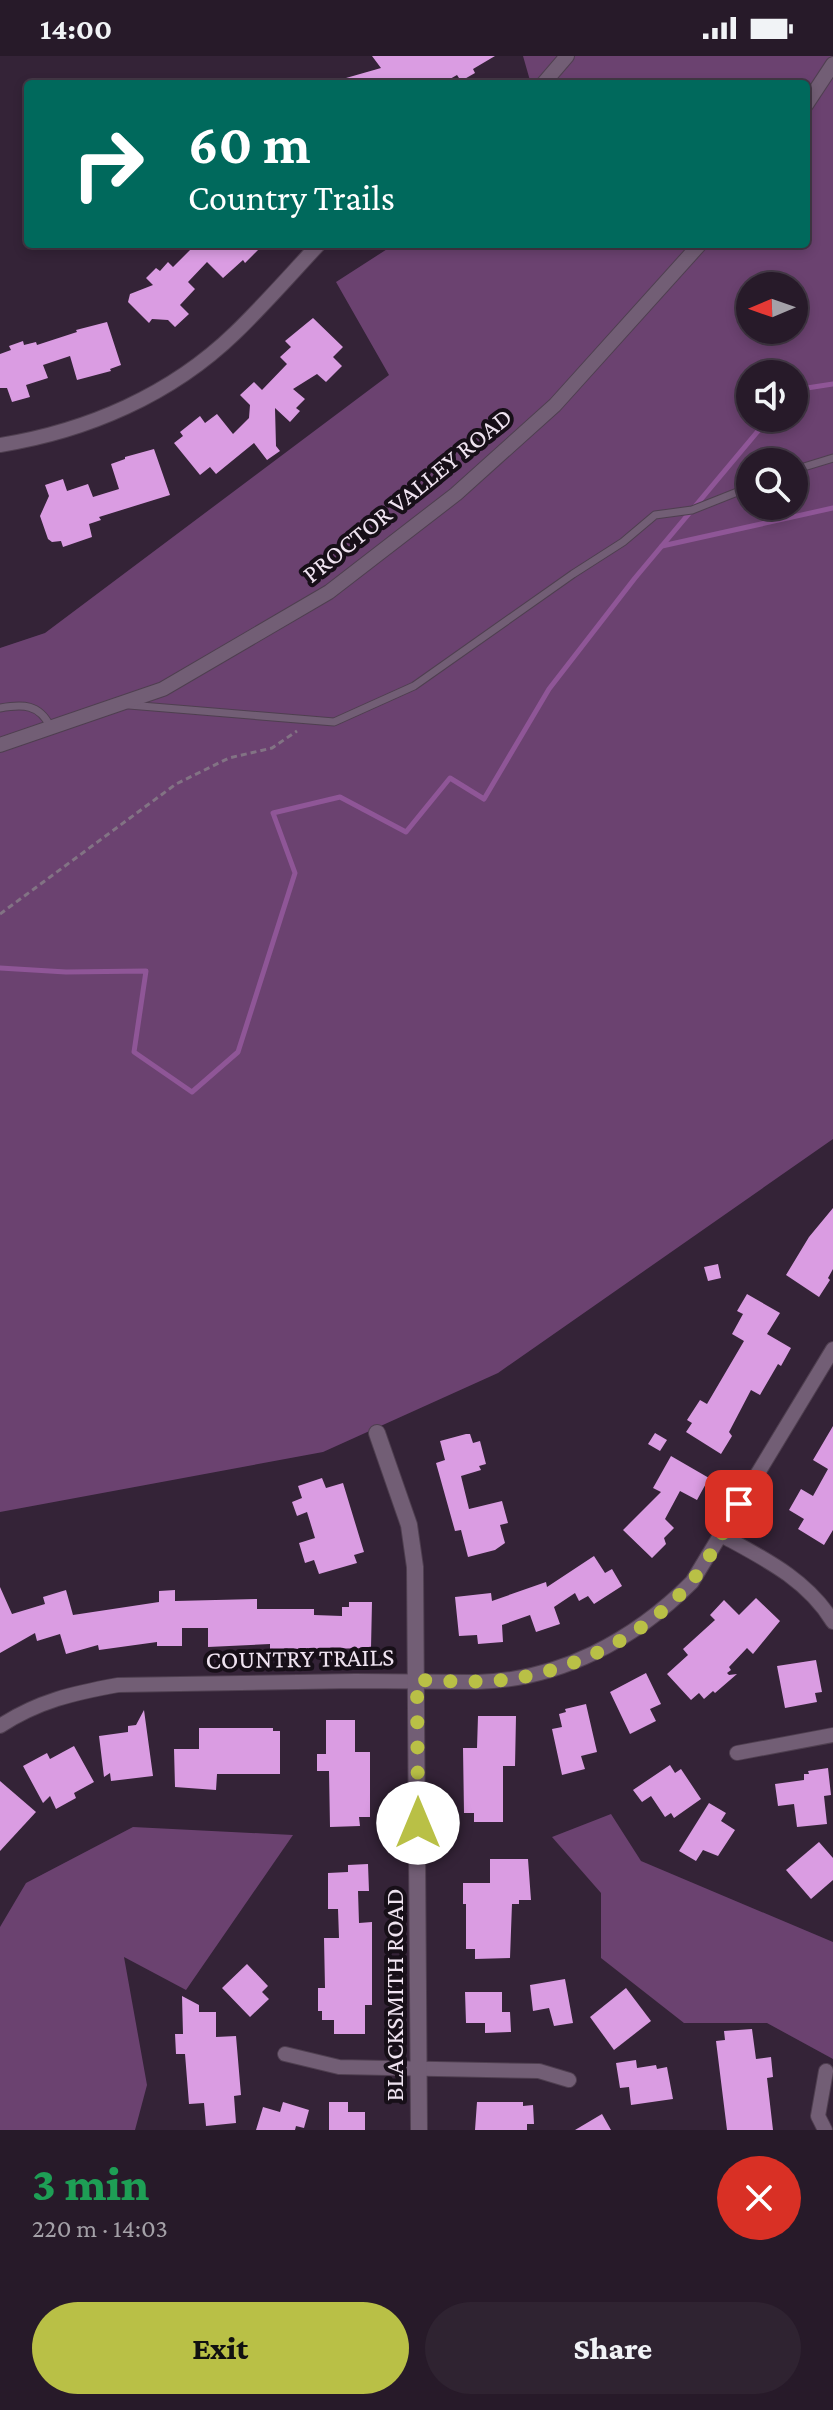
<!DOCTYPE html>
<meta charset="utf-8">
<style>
body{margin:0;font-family:"Crimson Pro",serif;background:#2f2331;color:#f1f3f6;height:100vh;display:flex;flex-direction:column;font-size:30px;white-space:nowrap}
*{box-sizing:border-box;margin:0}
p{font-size:26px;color:#a4a1a8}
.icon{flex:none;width:44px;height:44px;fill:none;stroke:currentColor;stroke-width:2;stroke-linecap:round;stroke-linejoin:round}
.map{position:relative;height:2074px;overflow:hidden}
.sheet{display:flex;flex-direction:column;background:#271a29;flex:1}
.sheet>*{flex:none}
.guide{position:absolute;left:24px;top:24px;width:786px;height:168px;border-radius:8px;box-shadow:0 4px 12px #0003,0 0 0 2px #433846;background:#00695c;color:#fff;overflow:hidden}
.needle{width:52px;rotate:268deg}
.fabs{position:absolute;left:736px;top:216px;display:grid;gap:16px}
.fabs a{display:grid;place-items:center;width:72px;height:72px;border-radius:50%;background:#271a29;box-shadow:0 4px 12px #0003,0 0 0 2px #433846;font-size:40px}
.pin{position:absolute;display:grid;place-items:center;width:68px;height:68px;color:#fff;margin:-34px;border-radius:16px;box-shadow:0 4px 12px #0006}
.me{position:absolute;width:88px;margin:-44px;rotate:0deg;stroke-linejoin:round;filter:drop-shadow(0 0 6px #0008)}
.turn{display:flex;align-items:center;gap:28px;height:168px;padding:0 32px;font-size:36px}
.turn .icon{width:104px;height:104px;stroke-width:2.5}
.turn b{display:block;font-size:56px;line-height:68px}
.round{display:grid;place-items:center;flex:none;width:84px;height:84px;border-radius:42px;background:#2f2331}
.head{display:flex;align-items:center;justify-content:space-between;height:136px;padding:0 32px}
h1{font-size:48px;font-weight:800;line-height:60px;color:#1e9e55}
.primary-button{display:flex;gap:16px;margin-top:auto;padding:16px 32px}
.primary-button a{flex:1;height:92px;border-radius:48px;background:#b9c046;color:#111;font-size:32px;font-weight:800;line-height:92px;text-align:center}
.primary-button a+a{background:#2f2331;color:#f1f3f6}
.status{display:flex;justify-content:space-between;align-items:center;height:56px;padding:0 40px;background:#271a29;direction:ltr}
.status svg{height:22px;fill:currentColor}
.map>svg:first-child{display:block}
.green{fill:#6b4270;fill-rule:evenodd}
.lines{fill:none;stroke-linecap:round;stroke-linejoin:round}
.stream{stroke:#8f5697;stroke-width:5}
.building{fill:#da9ce2}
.service-casing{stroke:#4f3f50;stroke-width:9}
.minor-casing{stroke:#4f3f50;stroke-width:16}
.tertiary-casing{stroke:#4f3f50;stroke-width:18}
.path{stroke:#827384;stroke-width:3;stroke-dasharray:6 4;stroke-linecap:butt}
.service{stroke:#725e75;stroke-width:7}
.minor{stroke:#725e75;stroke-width:14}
.tertiary{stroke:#725e75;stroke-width:16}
.route{stroke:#b9c046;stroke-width:14;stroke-dasharray:0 25.2}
.labels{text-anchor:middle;stroke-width:8;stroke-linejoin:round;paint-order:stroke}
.street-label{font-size:26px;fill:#efe3f0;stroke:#170f18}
</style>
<div class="status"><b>14:00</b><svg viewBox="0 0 49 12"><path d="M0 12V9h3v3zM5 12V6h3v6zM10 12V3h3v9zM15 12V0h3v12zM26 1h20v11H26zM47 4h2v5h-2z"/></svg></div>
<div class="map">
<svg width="833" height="2074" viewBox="0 0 833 2074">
<rect width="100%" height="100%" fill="#342337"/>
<g class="green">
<path d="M523,0H833V1083L498,1317L323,1396L0,1456V592L45,577L389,319L336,226L395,188H806V28H531ZM750,230H794V274H750ZM750,318H794V362H750ZM750,406H794V450H750Z"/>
<polygon points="611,1758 641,1805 833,1886 833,2003 767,1967 684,1967 601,1902 601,1837 552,1781"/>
<polygon points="133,1771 293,1779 186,1934 124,1901 147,2029 135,2074 0,2074 0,1871 26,1827"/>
</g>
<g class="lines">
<g class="stream">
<polyline points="794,334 833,328"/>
<polyline points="662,490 833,452"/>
<polyline points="0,912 66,916 146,915 134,996 192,1036 238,996 295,817 273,757 340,741 406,776 450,722 484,743 549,633 635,522 769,362"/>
</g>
</g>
<g class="building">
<polygon points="372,0 495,0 473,13 475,17 461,25 457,19 441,28 340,28 339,24 381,12"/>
<polygon points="196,188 264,188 245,207 243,204 223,222 207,206 188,226 195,233 180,249 189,258 175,271 168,264 152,263 149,267 128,246 130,238 153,229 146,222 156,212 160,215 168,206 173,211"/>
<polygon points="313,262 343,291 333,301 342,310 326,326 317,318 293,333 305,343 296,352 300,355 290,366 275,352 276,390 280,395 267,404 254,387 216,418 210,411 200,419 174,387 183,380 180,376 200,360 205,367 217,358 233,378 249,362 250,349 240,339 254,326 262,334 287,308 280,301 291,291 285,285"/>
<polygon points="107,266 121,309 110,313 111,315 77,324 70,300 43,309 48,322 26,329 30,341 12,346 7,332 0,332 0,298 11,294 9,290 23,285 24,289 36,286 37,289 77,276 76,274"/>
<polygon points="154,393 170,439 99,461 101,464 89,468 92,481 63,491 61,485 52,486 48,483 40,460 49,440 45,429 63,423 67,435 88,428 93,441 119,433 111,408 125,403 125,401"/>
<polygon points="833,1152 833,1213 828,1222 830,1224 819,1241 786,1219 809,1181"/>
<polygon points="718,1208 721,1222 708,1225 704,1211"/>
<polygon points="747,1238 780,1257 767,1278 791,1292 781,1310 778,1308 760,1339 751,1334 729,1376 732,1380 721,1398 686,1376 692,1367 687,1364 700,1344 707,1348 744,1285 732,1278 743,1258 737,1255"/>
<polygon points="833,1370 833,1474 824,1489 798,1473 804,1463 789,1454 801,1433 813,1440 828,1413 813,1404"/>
<polygon points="655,1377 667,1384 660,1395 648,1388"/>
<polygon points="466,1378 470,1378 473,1387 480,1385 486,1408 479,1410 481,1414 461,1420 469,1453 502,1445 508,1467 500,1469 505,1487 495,1494 468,1501 461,1474 455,1475 436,1407 445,1404 440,1385"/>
<polygon points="671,1400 709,1422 697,1444 680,1435 665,1463 674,1472 664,1482 666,1488 652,1502 623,1474 661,1436 653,1432"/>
<polygon points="322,1422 326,1432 343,1427 364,1496 354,1499 357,1507 319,1518 314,1504 305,1507 299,1487 315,1482 307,1456 297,1460 292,1446 302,1442 298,1430"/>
<polygon points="594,1500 605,1517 612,1513 622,1530 594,1548 588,1540 579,1545 575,1537 554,1551 560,1568 536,1576 530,1559 502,1569 503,1586 478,1588 477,1579 459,1580 455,1541 491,1537 492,1545 546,1526 547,1531"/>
<polygon points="0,1531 12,1558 45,1548 43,1541 66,1534 73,1559 159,1546 159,1535 175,1534 175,1545 257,1543 257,1553 314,1553 314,1559 342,1560 342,1551 349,1551 349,1546 372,1546 371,1592 270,1594 270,1588 208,1591 208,1572 182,1572 182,1590 157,1590 157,1586 99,1594 98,1589 66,1598 60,1578 37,1585 35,1577 0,1597"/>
<polygon points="756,1542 780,1565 753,1598 747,1592 729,1611 731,1614 727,1617 729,1619 737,1618 715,1637 713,1635 704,1643 699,1637 691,1644 667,1618 688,1599 683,1593 715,1564 710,1559 724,1544 739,1559"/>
<polygon points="816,1604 822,1636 815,1637 817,1646 785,1652 777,1610"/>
<polygon points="646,1617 661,1648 650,1653 656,1665 630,1678 610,1636"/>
<polygon points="586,1648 597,1696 581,1700 585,1713 562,1719 552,1673 562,1671 559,1658 566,1656 565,1653"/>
<polygon points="144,1654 153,1720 111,1725 110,1717 104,1721 99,1680 128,1676 128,1670 136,1669"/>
<polygon points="478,1660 516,1660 515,1710 503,1710 503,1766 474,1766 474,1757 464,1757 463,1692 477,1692"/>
<polygon points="326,1664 355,1664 355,1696 370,1696 370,1761 359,1761 360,1770 330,1771 329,1715 317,1715 317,1698 326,1698"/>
<polygon points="199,1672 273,1672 273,1675 280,1675 280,1718 217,1718 216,1734 175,1731 174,1693 199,1693"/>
<polygon points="74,1690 94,1726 74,1737 76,1742 56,1753 50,1740 43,1747 23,1710 47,1697 50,1703"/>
<polygon points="670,1709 675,1717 681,1713 701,1743 674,1762 671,1757 665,1761 651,1740 642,1746 633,1734"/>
<polygon points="828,1712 831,1739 824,1740 827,1768 797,1771 794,1748 778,1750 775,1728 804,1724 804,1718 809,1718 808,1715"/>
<polygon points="0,1725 36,1756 0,1795"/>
<polygon points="709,1747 726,1757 721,1765 735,1774 718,1800 703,1794 696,1805 679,1795"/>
<polygon points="819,1786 833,1802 833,1824 811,1843 786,1814"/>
<polygon points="490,1803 528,1803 531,1844 519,1844 519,1848 512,1848 510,1902 475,1903 475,1893 466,1893 466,1848 463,1848 463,1827 490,1827"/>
<polygon points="368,1808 369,1835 358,1835 359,1867 372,1866 372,1949 365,1949 365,1978 334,1978 334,1964 322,1964 322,1955 318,1955 318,1932 325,1932 324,1882 339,1882 338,1853 328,1853 328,1817 348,1816 348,1809"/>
<polygon points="247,1908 268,1930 262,1936 269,1943 250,1961 222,1932"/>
<polygon points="565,1923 573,1967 554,1970 549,1952 533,1955 530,1929"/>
<polygon points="626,1932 651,1965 614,1994 590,1961"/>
<polygon points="465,1936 502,1936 502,1956 510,1956 511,1976 485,1977 485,1967 466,1967"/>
<polygon points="182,1940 199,1949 199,1956 216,1956 216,1981 236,1980 241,2039 234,2040 236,2067 206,2070 204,2047 189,2048 185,1998 176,1998 175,1978 183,1978"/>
<polygon points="752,1973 756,2003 771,2001 773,2021 767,2022 773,2074 727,2074 716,1985 725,1984 724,1975"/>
<polygon points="636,2004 637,2012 656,2009 657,2013 667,2011 673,2043 631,2049 629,2031 620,2032 616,2007"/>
<polygon points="283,2046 309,2054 304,2072 296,2070 295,2074 256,2074 263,2051 280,2056"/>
<polygon points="329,2046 348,2046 348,2056 365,2056 365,2074 329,2074"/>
<polygon points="477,2046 523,2046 523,2050 533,2049 534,2068 527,2068 527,2074 475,2074"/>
<polygon points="602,2058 611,2074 575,2074"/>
</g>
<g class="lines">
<defs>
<g id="service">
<polyline points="794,414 833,402"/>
<polyline points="129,649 334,666 414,630 573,518 623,486 655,459 692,454 750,431"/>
<path d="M0,652C23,648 39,648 50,670"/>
</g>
<g id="minor">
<polyline points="543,28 567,0"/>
<polyline points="806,49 833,8"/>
<path d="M0,389C87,375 171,339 235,277C264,249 291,218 319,188"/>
<polyline points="0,689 163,633 329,536 456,438 555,349 700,188"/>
<path d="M721,1479C763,1502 807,1523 833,1566"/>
<path d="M0,1670C38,1645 74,1637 118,1629C197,1628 276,1627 355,1625C396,1625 436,1626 477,1626C560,1624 634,1584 692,1526L833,1293"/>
<polyline points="737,1697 833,1679"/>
<polyline points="285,1998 339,2011 539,2015 569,2024"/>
<polyline points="825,2074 818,2060 826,2015"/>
</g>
<polyline id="tertiary" points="377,1377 409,1469 415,1511 419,2074"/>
</defs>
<use href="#service" class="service-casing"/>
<use href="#minor" class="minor-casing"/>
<use href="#tertiary" class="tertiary-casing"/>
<polyline class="path" points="0,858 176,728 229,702 272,692 297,675"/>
<use href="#service" class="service"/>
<use href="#minor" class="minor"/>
<use href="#tertiary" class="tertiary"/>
</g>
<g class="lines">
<path class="route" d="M418,1767L417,1624C446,1625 475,1627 504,1624C572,1616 646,1580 691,1526C710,1504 724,1473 739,1448"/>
</g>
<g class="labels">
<g class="street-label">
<text transform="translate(407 439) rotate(-39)" y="9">PROCTOR VALLEY ROAD</text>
<text transform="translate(300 1602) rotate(-1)" y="9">COUNTRY TRAILS</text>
<text transform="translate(394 1939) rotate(-90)" y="9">BLACKSMITH ROAD</text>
</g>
</g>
</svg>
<div class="fabs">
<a><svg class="needle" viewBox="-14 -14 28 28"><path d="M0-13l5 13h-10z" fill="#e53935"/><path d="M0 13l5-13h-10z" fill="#a4a1a8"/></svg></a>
<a><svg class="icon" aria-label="sound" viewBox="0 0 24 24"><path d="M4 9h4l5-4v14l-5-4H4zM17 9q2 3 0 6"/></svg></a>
<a><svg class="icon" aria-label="search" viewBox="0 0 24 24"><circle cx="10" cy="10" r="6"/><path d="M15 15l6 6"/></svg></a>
</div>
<div class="pin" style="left:739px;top:1448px;background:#d93025"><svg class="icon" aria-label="arrive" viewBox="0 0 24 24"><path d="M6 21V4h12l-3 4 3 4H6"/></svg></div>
<svg class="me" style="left:418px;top:1767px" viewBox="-20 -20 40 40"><circle r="19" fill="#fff"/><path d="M0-13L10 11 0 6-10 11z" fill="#b9c046"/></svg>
<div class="guide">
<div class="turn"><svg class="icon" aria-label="right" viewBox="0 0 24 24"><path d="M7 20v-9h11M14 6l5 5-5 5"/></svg><div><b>60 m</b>Country Trails</div></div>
</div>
</div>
<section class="sheet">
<div class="head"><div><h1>3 min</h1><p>220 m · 14:03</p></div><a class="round" style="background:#d93025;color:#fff"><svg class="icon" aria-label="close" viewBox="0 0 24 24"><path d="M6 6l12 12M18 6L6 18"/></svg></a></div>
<div class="primary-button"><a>Exit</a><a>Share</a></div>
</section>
